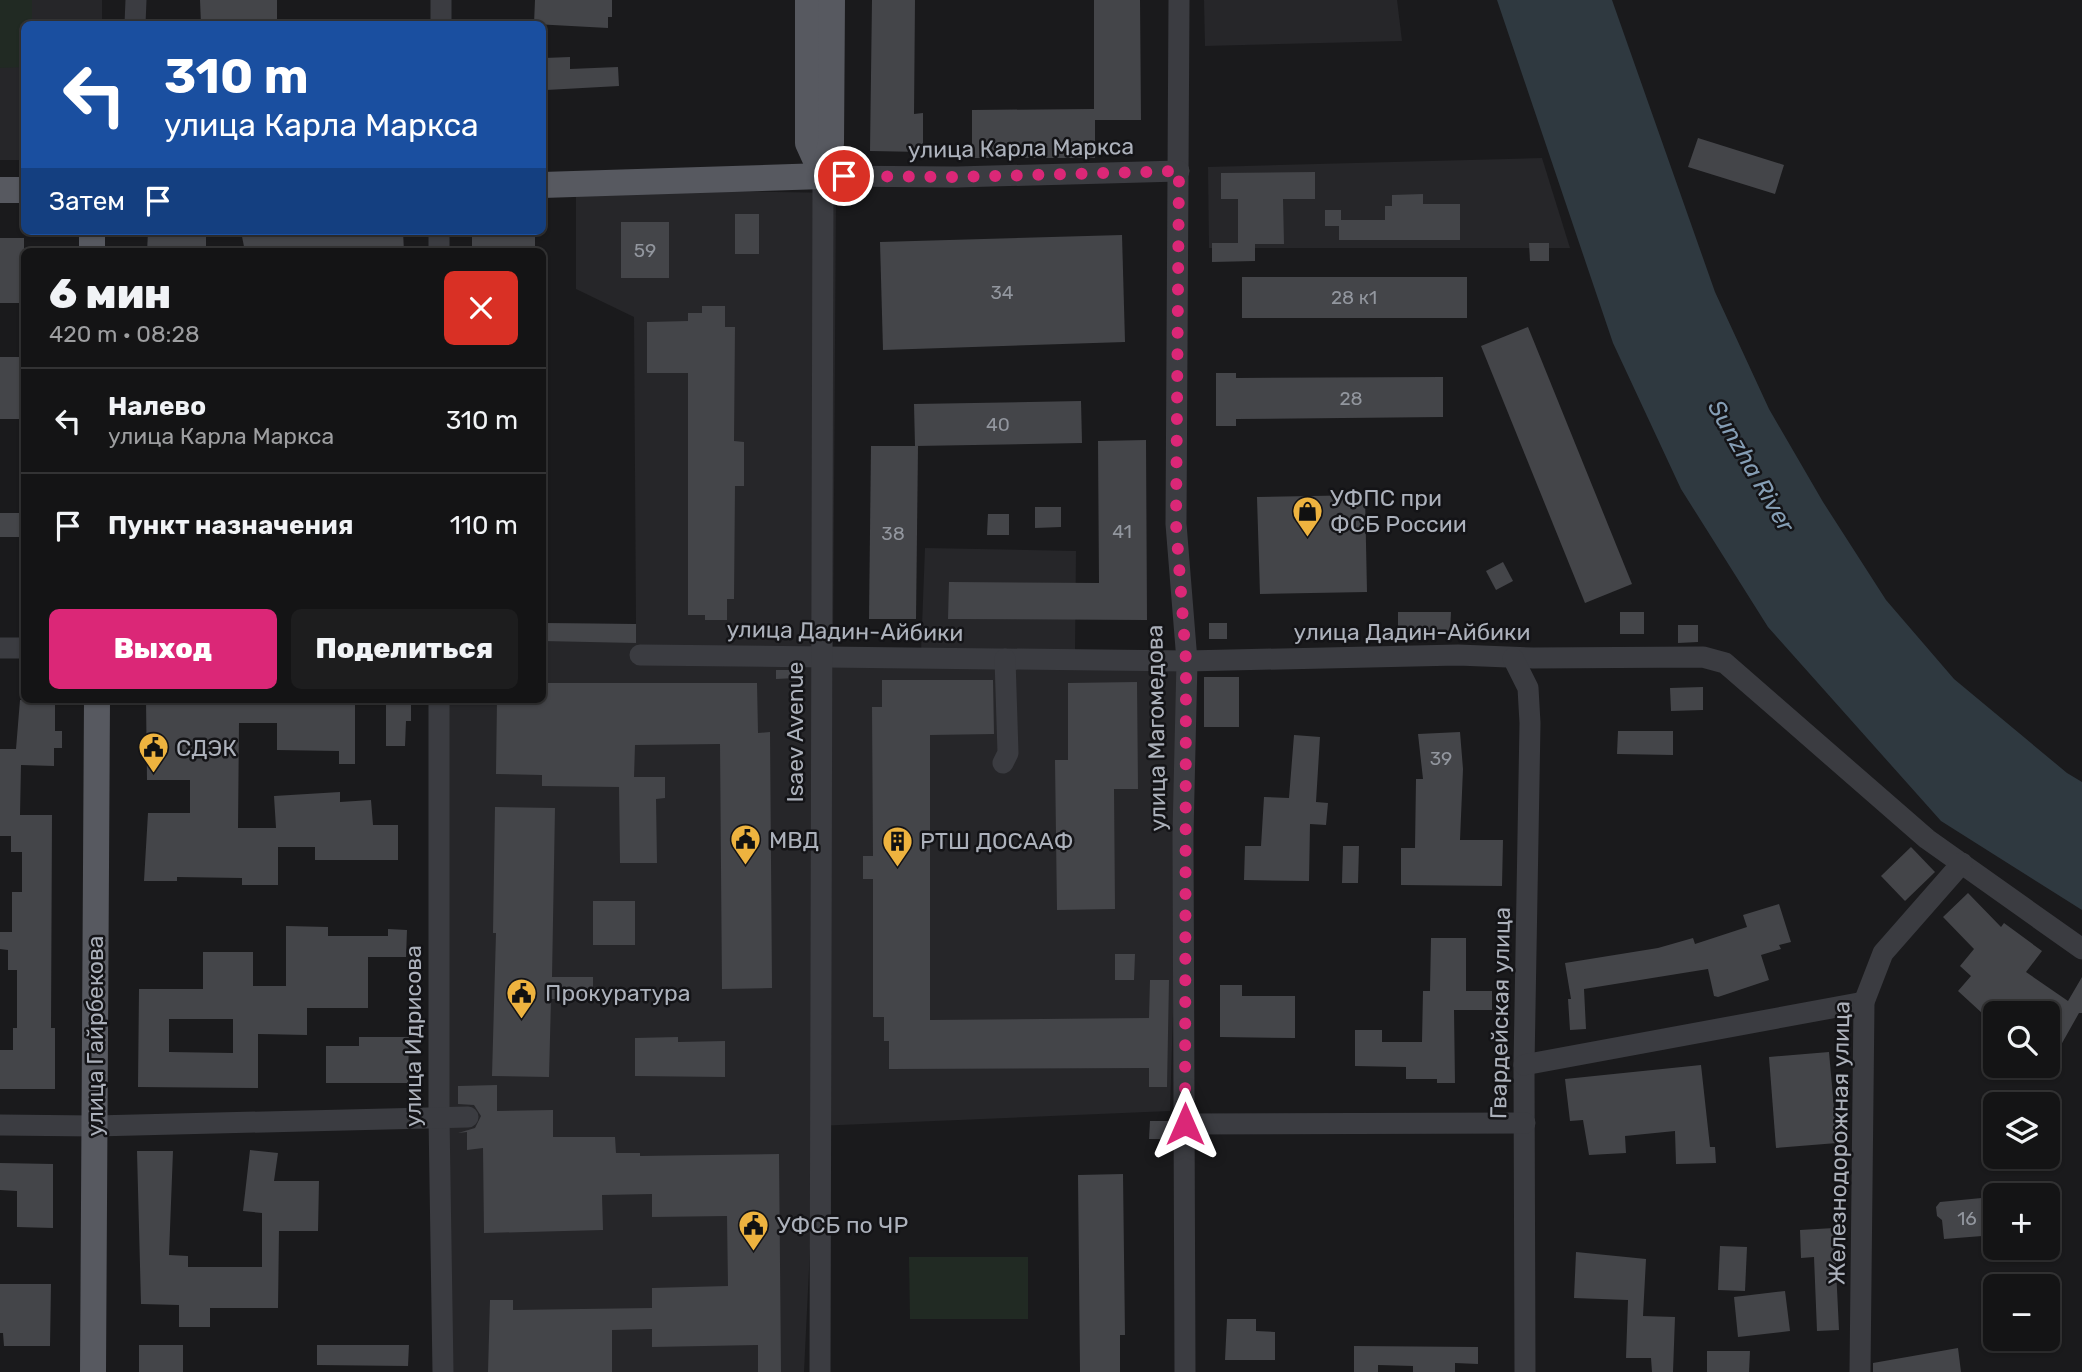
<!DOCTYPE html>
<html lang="ru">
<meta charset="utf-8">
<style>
body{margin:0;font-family:Rubik,sans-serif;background:#1d1d1e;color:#f1f3f6;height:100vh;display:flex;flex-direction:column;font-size:26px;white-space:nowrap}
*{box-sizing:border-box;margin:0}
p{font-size:23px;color:#9d9ea0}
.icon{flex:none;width:38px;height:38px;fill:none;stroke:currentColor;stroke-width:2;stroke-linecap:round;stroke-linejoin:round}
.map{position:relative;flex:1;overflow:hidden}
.details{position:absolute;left:21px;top:248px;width:525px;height:455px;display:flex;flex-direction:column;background:#141415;border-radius:10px;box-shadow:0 2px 5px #0004,0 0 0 2px #333334}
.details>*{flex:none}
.guide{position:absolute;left:21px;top:21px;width:525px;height:214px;border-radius:10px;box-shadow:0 2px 5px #0004,0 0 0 2px #333334;background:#1a4fa0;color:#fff;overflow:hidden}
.tools{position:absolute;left:1983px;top:1001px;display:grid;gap:14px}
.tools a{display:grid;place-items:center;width:77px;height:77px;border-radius:10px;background:#141415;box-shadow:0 2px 5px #0004,0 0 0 2px #333334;font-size:35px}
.pin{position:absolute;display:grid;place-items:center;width:60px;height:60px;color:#fff;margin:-30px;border:4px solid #fff;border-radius:50%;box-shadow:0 2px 7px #0007}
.me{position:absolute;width:77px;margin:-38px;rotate:0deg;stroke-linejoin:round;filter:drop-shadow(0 0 5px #0008)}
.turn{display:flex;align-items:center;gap:24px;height:147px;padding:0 28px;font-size:32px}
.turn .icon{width:91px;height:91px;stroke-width:2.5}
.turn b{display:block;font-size:49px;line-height:60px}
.then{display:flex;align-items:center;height:66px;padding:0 28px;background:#0003;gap:14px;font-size:26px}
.round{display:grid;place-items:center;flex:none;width:74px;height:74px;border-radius:10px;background:#1d1d1e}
.summary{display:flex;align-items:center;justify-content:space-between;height:119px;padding:0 28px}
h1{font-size:42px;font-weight:800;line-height:52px}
.primary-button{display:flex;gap:14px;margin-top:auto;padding:14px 28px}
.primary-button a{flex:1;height:80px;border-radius:10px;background:#db2777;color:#fff;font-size:28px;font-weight:800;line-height:80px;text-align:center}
.primary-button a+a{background:#1d1d1e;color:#f1f3f6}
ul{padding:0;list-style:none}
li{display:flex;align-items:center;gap:21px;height:105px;padding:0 28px;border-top:2px solid #333334}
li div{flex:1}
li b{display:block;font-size:26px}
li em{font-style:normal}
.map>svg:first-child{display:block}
.built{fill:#262629}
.green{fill:#212a23}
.water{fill:#2f3940}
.building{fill:#444549;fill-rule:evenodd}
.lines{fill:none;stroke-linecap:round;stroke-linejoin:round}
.minor{stroke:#3b3c41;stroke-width:21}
.major{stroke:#575960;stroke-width:26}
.route{stroke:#db2777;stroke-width:12;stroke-dasharray:0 21.6}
.labels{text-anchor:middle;stroke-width:5;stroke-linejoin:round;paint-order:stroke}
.number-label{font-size:19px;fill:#92969e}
.street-label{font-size:23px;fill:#acb1bb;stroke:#141417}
.poi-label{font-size:23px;fill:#acb1bb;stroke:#141417;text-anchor:start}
.water-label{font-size:24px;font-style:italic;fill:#859eb5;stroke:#141417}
</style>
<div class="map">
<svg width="2082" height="1372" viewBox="0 0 2082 1372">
<rect width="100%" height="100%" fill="#1a1a1c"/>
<g class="built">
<polygon points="0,0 102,0 102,24 24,24 24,160 0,160"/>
<polygon points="1204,0 1397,0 1402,41 1205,46"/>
<polygon points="1542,158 1570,248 1209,248 1208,167"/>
<polygon points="576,189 836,193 833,650 921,652 925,548 1076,551 1075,652 1184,653 1170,1111 816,1126 804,1372 442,1372 436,700 542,700 543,623 636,624 634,317 576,289"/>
</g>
<g class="green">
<polygon points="0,0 32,0 32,24 24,24 24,67 0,68"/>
<polygon points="909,1257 1028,1257 1028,1319 910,1319"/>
</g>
<polygon class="water" points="1497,0 1612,0 1715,292 1769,409 1823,502 1886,600 1954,679 2067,773 2082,782 2082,910 1941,821 1768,627 1681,489 1613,343"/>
<g class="building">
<polygon points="200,0 277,0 277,24 201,24"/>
<polygon points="535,0 612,0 612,17 608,17 608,28 534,24"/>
<polygon points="872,0 915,0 914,114 923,113 923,152 870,151"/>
<polygon points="1094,0 1140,0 1141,120 1095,120 1095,158 972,158 972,110 1094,109"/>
<polygon points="570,57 570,69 618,67 619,86 546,90 544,58"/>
<polygon points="1698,138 1784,165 1775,194 1688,167"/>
<polygon points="1315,172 1315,199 1283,199 1284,244 1255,244 1255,261 1212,262 1212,243 1238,243 1238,199 1221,199 1221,173"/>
<polygon points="1423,194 1423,204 1460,204 1460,240 1339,240 1339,226 1325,226 1325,210 1341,210 1341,220 1385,220 1385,206 1392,206 1392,195"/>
<rect x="735" y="214" width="24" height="40"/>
<rect x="621" y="222" width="48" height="56"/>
<polygon points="241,231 403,231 404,252 245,252"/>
<rect x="472" y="231" width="63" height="21"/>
<polygon points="148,232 206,233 206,252 147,252"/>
<polygon points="1122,235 1125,342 883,350 880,242"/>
<rect x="0" y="238" width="24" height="65"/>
<polygon points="1529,243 1549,243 1549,261 1530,261"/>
<rect x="1242" y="277" width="225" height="41"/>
<polygon points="702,306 725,306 725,327 735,327 734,441 744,442 744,486 735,486 734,599 727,599 727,620 705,620 705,615 688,615 688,373 647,373 647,322 688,321 688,313 702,313"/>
<polygon points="1528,327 1632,584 1585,603 1481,346"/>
<rect x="0" y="357" width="24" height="62"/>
<polygon points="1216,373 1236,373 1236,378 1443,377 1443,417 1236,419 1236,426 1216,426"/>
<polygon points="1081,401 1082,443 915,446 914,404"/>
<polygon points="1146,440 1147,620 948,619 949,582 1099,583 1098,441"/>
<polygon points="871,446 918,446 916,619 869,619"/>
<polygon points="1365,495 1367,592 1260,594 1257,497"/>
<polygon points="1035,507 1061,507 1061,527 1035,528"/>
<rect x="0" y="513" width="20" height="24"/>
<polygon points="988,514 1009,514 1009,535 987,535"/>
<polygon points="1503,562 1513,581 1496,590 1486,571"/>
<polygon points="1398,612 1451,612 1450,632 1398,632"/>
<rect x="1620" y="612" width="24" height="22"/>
<polygon points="542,623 636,624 636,643 542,641"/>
<rect x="1209" y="623" width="18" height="16"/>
<polygon points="1678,625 1698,625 1698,642 1678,643"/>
<polygon points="776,670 795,670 795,678 776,679"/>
<rect x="1204" y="677" width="35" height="50"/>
<polygon points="882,680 993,680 994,734 930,735 930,1020 1149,1018 1150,980 1169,980 1167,1087 1149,1087 1149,1068 889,1069 889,1041 884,1041 884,1017 873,1017 873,879 863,879 863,856 873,856 872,707 882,707"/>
<polygon points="1137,682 1138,789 1114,789 1115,909 1057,910 1055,760 1068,760 1068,683"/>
<polygon points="542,683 757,683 758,733 770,732 772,988 722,989 720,744 635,745 634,777 665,777 665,798 656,799 657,863 620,863 619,787 542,786 542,775 496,774 497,700 542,700"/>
<polygon points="1703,687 1703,710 1671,711 1670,688"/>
<polygon points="20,700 55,700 55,731 62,731 62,748 54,748 54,766 21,765 20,815 52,815 51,1028 55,1028 55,1089 0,1089 0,1050 13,1050 13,1028 17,1028 17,970 8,970 8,950 0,949 0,932 12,932 12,892 22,892 22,852 11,852 11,836 0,836 0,749 16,749"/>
<polygon points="146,700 355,700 355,764 339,764 339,751 277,750 277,723 239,723 238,828 276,828 274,796 340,792 340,802 371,800 373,825 398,825 398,860 315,860 315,847 278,847 278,885 242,885 242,878 177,877 177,881 144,881 148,813 190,813 190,780 147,780"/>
<polygon points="386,700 411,700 411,721 406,721 405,746 386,746"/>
<polygon points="1618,731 1673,731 1673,755 1617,754"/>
<polygon points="1460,732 1463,769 1460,840 1503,840 1502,886 1401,885 1401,848 1415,848 1416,779 1423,779 1418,734"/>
<polygon points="1294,735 1320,737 1316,802 1328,803 1326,825 1310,824 1309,881 1244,880 1245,846 1261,846 1264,797 1289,798"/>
<polygon points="495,807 555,808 552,977 593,977 593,998 551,999 549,1077 492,1076 496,933 493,933"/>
<polygon points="1343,846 1359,846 1358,883 1342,883"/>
<polygon points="1911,847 1935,872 1905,901 1881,876"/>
<polygon points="1968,893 2001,927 2004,923 2042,951 2026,972 2068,1001 2082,977 2082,1013 2079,1013 2048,1068 2048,1036 2061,1013 1995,1013 1995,1025 1958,991 1971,976 1960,966 1974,949 1943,917"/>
<rect x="593" y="901" width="42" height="44"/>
<polygon points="1779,904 1791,942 1779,945 1781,949 1761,955 1769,980 1718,997 1714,996 1708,969 1584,989 1586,1029 1570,1030 1568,999 1571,999 1565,963 1658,948 1693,938 1695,944 1747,927 1743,915"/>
<path d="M286,926L328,927V936H388V929L407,930L406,957H368V1008H307V1035L258,1034V1088L138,1087L139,989H203V952H253V986H286ZM169,1019H233V1053L169,1052Z"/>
<polygon points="1431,938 1466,938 1466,991 1492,991 1492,1010 1454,1010 1455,1083 1437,1083 1437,1079 1406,1079 1406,1067 1355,1066 1355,1030 1382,1030 1382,1042 1422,1042 1423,991 1430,991"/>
<polygon points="1115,954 1135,954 1134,980 1115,980"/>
<polygon points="1220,985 1242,985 1242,996 1295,996 1295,1038 1220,1037"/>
<polygon points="359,1037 409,1037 408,1083 326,1083 326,1046 359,1046"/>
<polygon points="678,1037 678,1042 725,1041 725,1077 635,1076 635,1038"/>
<polygon points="1829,1052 1837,1143 1776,1148 1769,1057"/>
<polygon points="1701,1065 1710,1147 1715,1147 1716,1163 1676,1164 1675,1131 1625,1136 1626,1153 1589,1155 1583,1120 1570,1121 1565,1079"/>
<polygon points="497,1085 497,1111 553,1110 553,1137 615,1137 616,1153 640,1153 640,1156 779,1154 781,1372 758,1372 758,1345 652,1347 652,1329 612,1330 612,1372 488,1372 490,1300 513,1300 513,1310 652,1308 652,1288 728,1286 727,1216 652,1217 652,1194 602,1195 603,1230 484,1233 483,1148 467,1150 467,1132 458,1133 475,1128 481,1116 474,1105 458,1104 458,1086"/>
<polygon points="1150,1121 1169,1121 1168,1139 1149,1139"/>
<polygon points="250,1150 278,1153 274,1181 319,1181 318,1231 279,1231 278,1308 210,1308 210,1327 179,1327 179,1305 141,1304 137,1151 173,1151 169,1255 188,1256 188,1267 262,1267 262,1213 243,1211"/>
<polygon points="0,1163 53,1164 53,1228 17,1227 17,1191 0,1190"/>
<polygon points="1123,1174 1125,1335 1120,1335 1120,1372 1080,1372 1078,1175"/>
<polygon points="1992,1197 1995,1235 1944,1239 1942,1220 1937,1216 1936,1207 1940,1202"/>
<polygon points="1834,1228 1839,1330 1817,1331 1814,1257 1801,1258 1800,1230"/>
<polygon points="1720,1246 1747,1247 1745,1291 1718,1290"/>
<polygon points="1576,1252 1646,1259 1643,1316 1675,1317 1673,1372 1652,1372 1651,1358 1626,1358 1628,1300 1574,1298"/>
<polygon points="0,1284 51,1284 50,1346 4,1346 3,1333 0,1333"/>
<polygon points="1785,1291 1790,1331 1738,1337 1734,1297"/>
<polygon points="1227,1319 1256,1319 1256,1331 1275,1332 1275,1360 1225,1360"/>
<rect x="139" y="1345" width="44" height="27"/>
<polygon points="317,1345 409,1345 408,1366 317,1365"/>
<polygon points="1354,1346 1478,1347 1478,1364 1455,1363 1455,1372 1413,1372 1413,1366 1378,1365 1378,1372 1354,1372"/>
<polygon points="1958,1348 1961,1372 1873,1372 1873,1363"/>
<polygon points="1707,1351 1750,1351 1749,1372 1707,1372"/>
</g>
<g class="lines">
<g class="minor">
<polyline points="441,0 441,24"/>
<polyline points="1179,0 1176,524 1187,661 1183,834 1185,1372"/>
<polyline points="135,24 136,0"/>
<polyline points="439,231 439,252"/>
<polyline points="0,648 24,648"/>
<polyline points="640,655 1187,661 1458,655 1533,658 1703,657 1725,663 1927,839 2082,949"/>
<polyline points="1513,658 1528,688 1530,723 1524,1065 1525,1372"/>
<polyline points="439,700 439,1117 443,1372"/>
<polyline points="1003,763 1008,753 1005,659"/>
<polyline points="1524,1065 1864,1002"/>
<polyline points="1185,1124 1525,1123"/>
<polyline points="0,1125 95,1126 468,1117"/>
<polyline points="820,1372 823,176 957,177 1179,171"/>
<polyline points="1860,1372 1864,1002 1883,953 1962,863"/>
</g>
<g class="major">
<polyline points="808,0 808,143 823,176"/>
<polyline points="823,176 831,143 832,0"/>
<polyline points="542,185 823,176"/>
<polyline points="0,190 24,190"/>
<polyline points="92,231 92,252"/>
<polyline points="93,1372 97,700"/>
</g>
</g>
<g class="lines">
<polyline class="route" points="844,176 957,177 1179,171 1176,524 1186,661 1185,1124"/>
</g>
<defs>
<symbol id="shop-pin" viewBox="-11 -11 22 30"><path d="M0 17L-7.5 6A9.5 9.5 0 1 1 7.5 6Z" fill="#eeb33f" stroke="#141417"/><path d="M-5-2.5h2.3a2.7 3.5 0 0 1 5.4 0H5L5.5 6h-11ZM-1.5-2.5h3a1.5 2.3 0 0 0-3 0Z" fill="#111"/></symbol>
<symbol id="civic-pin" viewBox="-11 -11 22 30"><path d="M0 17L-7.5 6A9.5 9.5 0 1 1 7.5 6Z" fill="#eeb33f" stroke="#141417"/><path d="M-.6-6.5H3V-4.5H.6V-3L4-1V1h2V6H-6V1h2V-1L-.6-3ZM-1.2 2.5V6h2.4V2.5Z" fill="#111"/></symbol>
<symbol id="building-pin" viewBox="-11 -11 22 30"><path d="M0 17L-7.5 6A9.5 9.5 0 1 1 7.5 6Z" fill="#eeb33f" stroke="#141417"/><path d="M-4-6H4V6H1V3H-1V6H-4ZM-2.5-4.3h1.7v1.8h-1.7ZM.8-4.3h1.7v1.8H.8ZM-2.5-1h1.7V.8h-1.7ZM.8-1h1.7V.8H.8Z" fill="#111"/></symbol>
</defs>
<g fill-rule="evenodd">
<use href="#shop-pin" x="1290" y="494" width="35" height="47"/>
<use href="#civic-pin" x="136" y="730" width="35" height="47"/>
<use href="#civic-pin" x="728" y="822" width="35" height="47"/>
<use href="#building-pin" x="880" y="824" width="35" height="47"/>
<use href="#civic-pin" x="504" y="976" width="35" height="47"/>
<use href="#civic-pin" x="736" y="1208" width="35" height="47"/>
</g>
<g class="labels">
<g class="number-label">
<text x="645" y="257">59</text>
<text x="1002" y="299">34</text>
<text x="1354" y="304">28 к1</text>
<text x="1351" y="405">28</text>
<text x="998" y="431">40</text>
<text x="1122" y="538">41</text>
<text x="893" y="540">38</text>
<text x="1441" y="765">39</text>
<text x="1967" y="1225">16</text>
</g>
<g class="street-label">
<text transform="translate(1021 148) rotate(-1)" y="8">улица Карла Маркса</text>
<text transform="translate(845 631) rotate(1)" y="8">улица Дадин-Айбики</text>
<text x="1412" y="640">улица Дадин-Айбики</text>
<text transform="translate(1156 728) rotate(-91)" y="8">улица Магомедова</text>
<text transform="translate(795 732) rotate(-90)" y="8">Isaev Avenue</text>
<text transform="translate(1500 1013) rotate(-89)" y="8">Гвардейская улица</text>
<text transform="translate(95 1036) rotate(-90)" y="8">улица Гайрбекова</text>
<text transform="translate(413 1036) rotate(-90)" y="8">улица Идрисова</text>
<text transform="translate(1839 1143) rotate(-89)" y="8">Железнодорожная улица</text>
</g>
<g class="poi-label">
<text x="1330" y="506">УФПС при<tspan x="1330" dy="26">ФСБ России</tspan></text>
<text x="176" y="756">СДЭК</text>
<text x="769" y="848">МВД</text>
<text x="920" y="849">РТШ ДОСААФ</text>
<text x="545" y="1001">Прокуратура</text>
<text x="777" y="1233">УФСБ по ЧР</text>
</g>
<g class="water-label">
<text transform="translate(1751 466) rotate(60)" y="8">Sunzha River</text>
</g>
</g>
</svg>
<div class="tools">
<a><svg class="icon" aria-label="search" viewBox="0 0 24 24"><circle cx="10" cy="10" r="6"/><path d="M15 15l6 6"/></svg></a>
<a><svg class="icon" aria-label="layers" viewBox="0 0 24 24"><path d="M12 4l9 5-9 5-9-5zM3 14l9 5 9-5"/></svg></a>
<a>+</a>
<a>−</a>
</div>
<div class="pin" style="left:844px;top:176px;background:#d93025"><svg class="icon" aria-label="arrive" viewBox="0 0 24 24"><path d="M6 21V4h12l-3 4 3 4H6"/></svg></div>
<svg class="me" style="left:1185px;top:1124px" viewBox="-20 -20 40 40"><path d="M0-17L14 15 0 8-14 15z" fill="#db2777" stroke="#fff" stroke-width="4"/></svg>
<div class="guide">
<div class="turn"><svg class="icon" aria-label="left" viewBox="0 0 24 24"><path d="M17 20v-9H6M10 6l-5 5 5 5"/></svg><div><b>310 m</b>улица Карла Маркса</div></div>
<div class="then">Затем<svg class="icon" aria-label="arrive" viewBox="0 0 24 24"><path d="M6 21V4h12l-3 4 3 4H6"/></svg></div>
</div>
<section class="details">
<div class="summary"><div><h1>6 мин</h1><p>420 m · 08:28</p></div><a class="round" style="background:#d93025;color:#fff"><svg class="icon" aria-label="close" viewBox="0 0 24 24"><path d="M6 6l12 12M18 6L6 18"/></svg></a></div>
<ul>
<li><svg class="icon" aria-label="left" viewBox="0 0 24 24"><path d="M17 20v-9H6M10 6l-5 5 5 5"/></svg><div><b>Налево</b><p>улица Карла Маркса</p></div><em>310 m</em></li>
<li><svg class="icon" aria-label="arrive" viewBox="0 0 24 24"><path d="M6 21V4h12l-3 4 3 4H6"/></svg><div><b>Пункт назначения</b></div><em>110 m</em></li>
</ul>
<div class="primary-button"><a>Выход</a><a>Поделиться</a></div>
</section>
</div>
